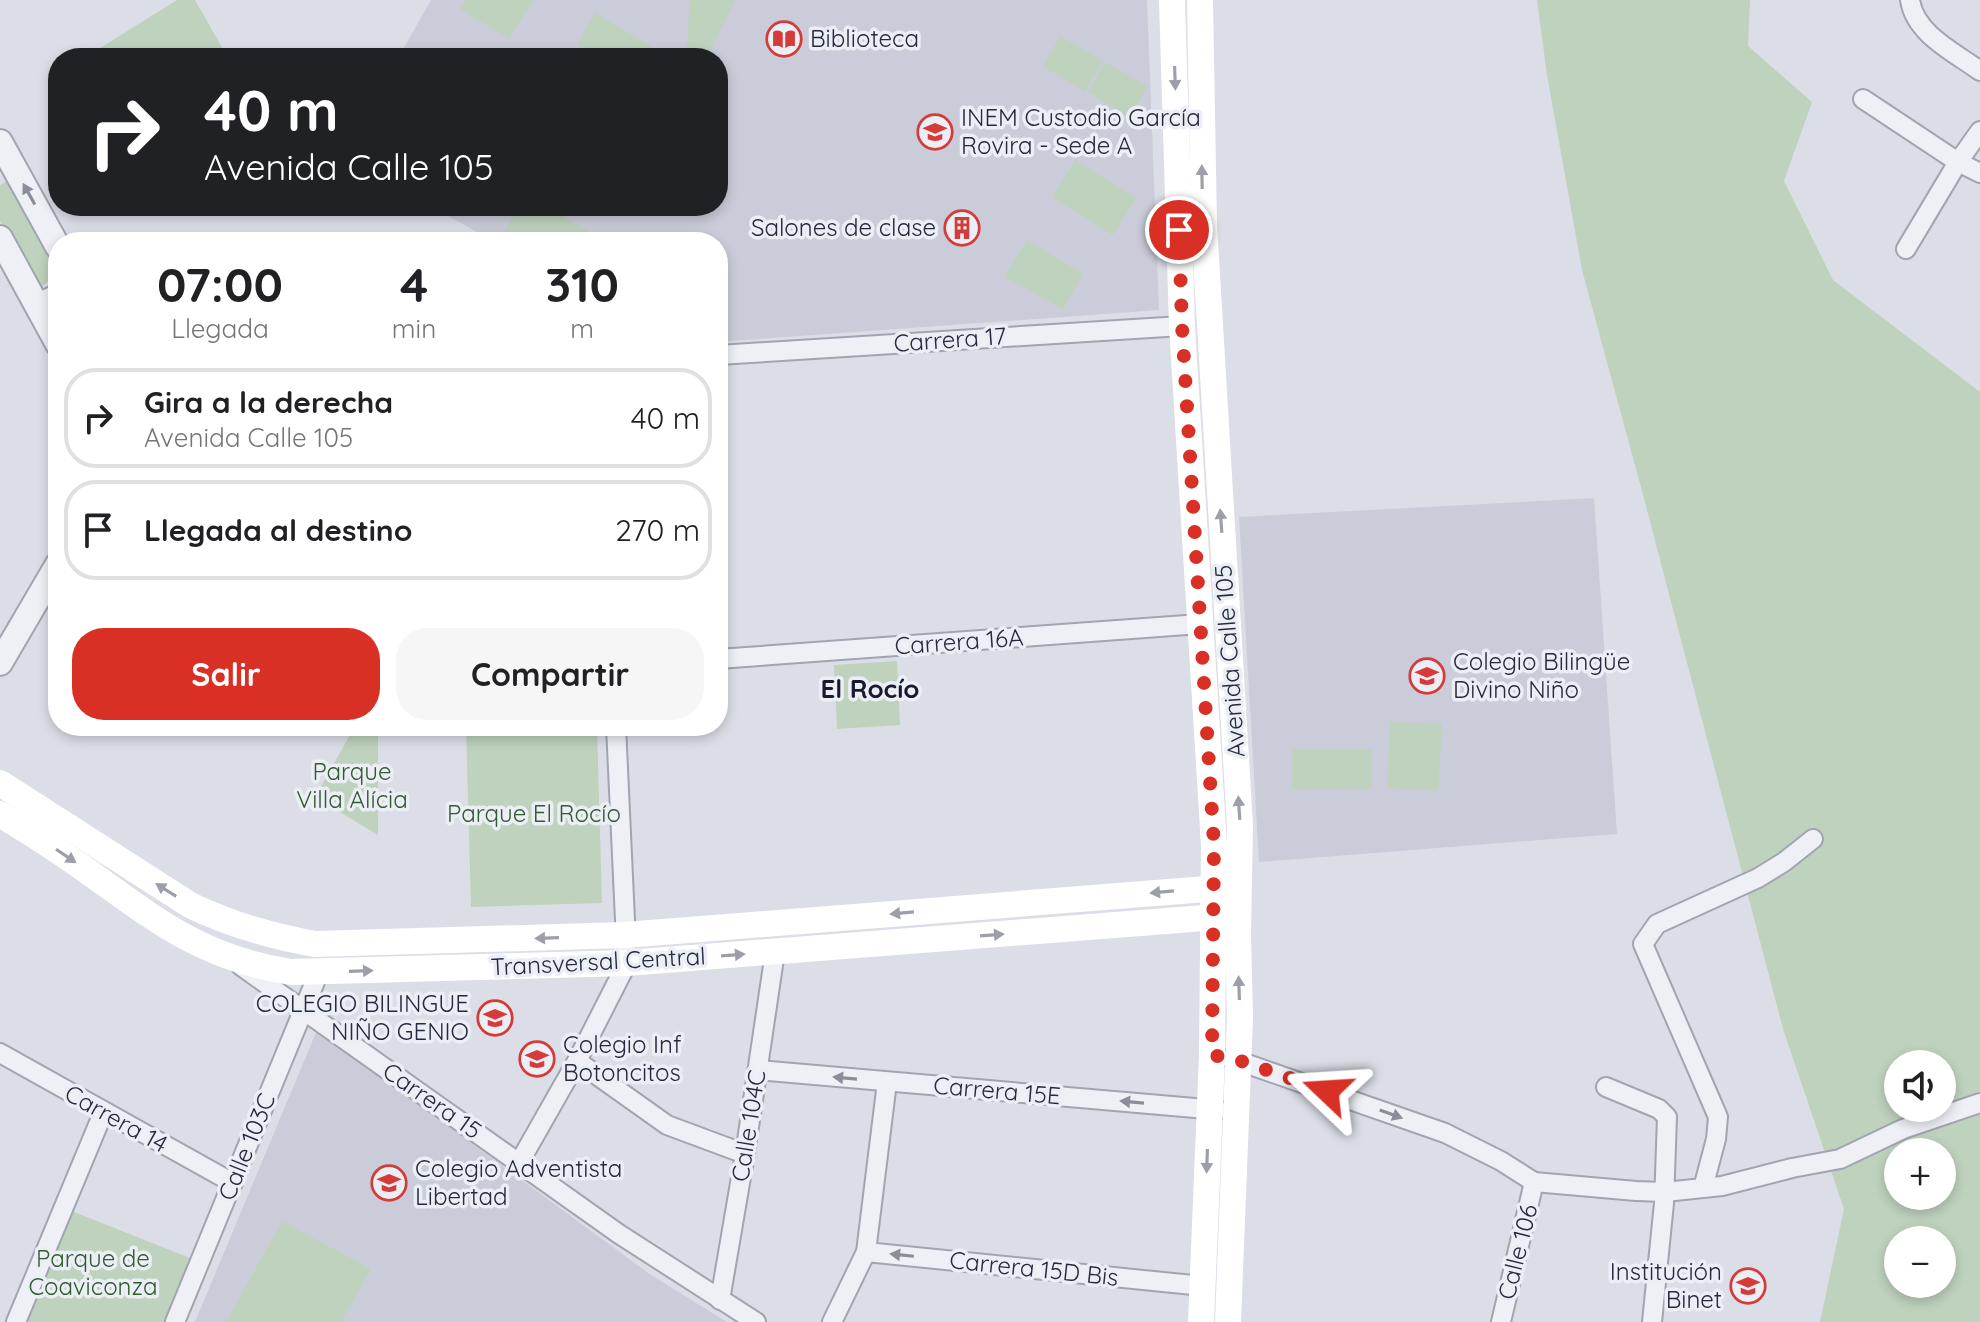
<!DOCTYPE html>
<html lang="es">
<meta charset="utf-8">
<style>
body{margin:0;font-family:Quicksand,sans-serif;background:#f6f6f6;color:#202124;height:100vh;display:flex;flex-direction:column;font-size:30px;white-space:nowrap}
*{box-sizing:border-box;margin:0}
p{font-size:26px;color:#757577}
.icon{flex:none;width:44px;height:44px;fill:none;stroke:currentColor;stroke-width:2;stroke-linecap:round;stroke-linejoin:round}
.map{position:relative;flex:1;overflow:hidden}
.drawer{position:absolute;left:48px;top:232px;width:680px;height:504px;display:flex;flex-direction:column;background:#fff;border-radius:32px;box-shadow:0 4px 12px #0003}
.drawer>*{flex:none}
.hud{position:absolute;left:48px;top:48px;width:680px;height:168px;border-radius:32px;box-shadow:0 4px 12px #0003;background:#202124;color:#fff;overflow:hidden}
.controls{position:absolute;left:1884px;top:1050px;display:grid;gap:16px}
.controls a{display:grid;place-items:center;width:72px;height:72px;border-radius:50%;background:#fff;box-shadow:0 4px 12px #0003;font-size:40px}
.pin{position:absolute;display:grid;place-items:center;width:68px;height:68px;color:#fff;margin:-34px;border:4px solid #fff;border-radius:50%;box-shadow:0 2px 8px #0007}
.me{position:absolute;width:88px;margin:-44px;rotate:290deg;stroke-linejoin:round;filter:drop-shadow(0 0 6px #0008)}
.turn{display:flex;align-items:center;gap:28px;height:168px;padding:0 24px;font-size:36px}
.turn .icon{width:104px;height:104px;stroke-width:2.5}
.turn b{display:block;font-size:56px;line-height:68px}
.eta{display:flex;justify-content:space-evenly;align-items:center;height:136px;text-align:center}
.eta b{font-size:48px;font-weight:700;line-height:56px}
.action{display:flex;gap:16px;margin-top:auto;padding:16px 24px}
.action a{flex:1;height:92px;border-radius:32px;background:#d93025;color:#fff;font-size:32px;font-weight:700;line-height:92px;text-align:center}
.action a+a{background:#f6f6f6;color:#202124}
ul{padding:0;list-style:none}
li{display:flex;align-items:center;gap:24px;height:100px;margin:0 16px 12px;padding:0 8px;border:4px solid #e0e0e0;border-radius:32px}
li div{flex:1}
li b{display:block;font-size:30px}
li em{font-style:normal}
.map>svg:first-child{display:block}
.built{fill:#cacdd9}
.green{fill:#bed2bd;fill-rule:evenodd}
.lines{fill:none;stroke-linecap:round;stroke-linejoin:round}
.minor-casing{stroke:#a1a4b1;stroke-width:22}
.tertiary-casing{stroke:#a1a4b1;stroke-width:28}
.minor{stroke:#eff0f5;stroke-width:18}
.tertiary{stroke:#eff0f5;stroke-width:24}
.secondary{stroke:#fff;stroke-width:26}
.oneway{fill:#9d9fa8}
.oneway2{fill:#8a8d9a}
.route{stroke:#d93025;stroke-width:14;stroke-dasharray:0 25.2}
.labels{text-anchor:middle;stroke-width:7;stroke-linejoin:round;paint-order:stroke}
.poi-label{font-size:24px;fill:#252a3e;stroke:#ebeef5;text-anchor:start}
.street-label{font-size:24px;fill:#252a3e;stroke:#ebeef5}
.park-label{font-size:24px;fill:#325b32;stroke:#ebeef5}
.neighbourhood-label{font-size:26px;font-weight:bold;fill:#181b2f;stroke:#ebeef5}
</style>
<div class="map">
<svg width="1980" height="1322" viewBox="0 0 1980 1322">
<rect width="100%" height="100%" fill="#dcdee7"/>
<g class="built">
<polygon points="431,0 1147,0 1159,310 718,342 718,242 495,242 430,206 718,206 718,58 398,58"/>
<polygon points="1594,498 1617,834 1259,862 1239,517"/>
<polygon points="317,1030 651,1275 727,1322 195,1322"/>
</g>
<g class="green">
<polygon points="177,0 195,0 228,58 101,58 97,50"/>
<polygon points="466,0 533,0 509,39 460,9"/>
<polygon points="690,0 735,0 707,58 686,58"/>
<path d="M1537,0H1750L1748,46L1812,102L1784,181L1833,280L1980,392V1322H1820L1844,1209L1783,1029L1642,491L1582,270L1547,75ZM1898,1064H1942V1108H1898ZM1898,1152H1942V1196H1898ZM1898,1240H1942V1284H1898Z"/>
<polygon points="595,13 652,47 646,58 600,58 577,44"/>
<polygon points="1060,36 1103,61 1085,91 1043,67"/>
<polygon points="1105,62 1147,86 1130,117 1088,92"/>
<polygon points="1075,160 1136,198 1113,235 1052,197"/>
<polygon points="7,181 58,272 58,276 38,288 0,221 0,185"/>
<polygon points="519,206 545,206 597,236 594,242 522,242 504,232"/>
<polygon points="1027,240 1083,274 1063,309 1004,277"/>
<polygon points="897,661 900,725 837,729 834,665"/>
<polygon points="1390,722 1442,724 1438,791 1387,788"/>
<polygon points="355,726 378,726 378,835 315,797"/>
<polygon points="466,726 597,726 602,903 471,907"/>
<rect x="1292" y="749" width="80" height="41"/>
<polygon points="64,1208 200,1262 175,1322 18,1322"/>
<polygon points="282,1221 371,1269 341,1322 226,1322"/>
</g>
<g class="lines">
<defs>
<g id="minor">
<path d="M1910,0C1915,34 1954,52 1980,71"/>
<polyline points="1863,99 1958,162 1980,131"/>
<polyline points="1906,249 1958,162 1980,173"/>
<polyline points="36,304 58,293"/>
<polyline points="718,355 1182,326"/>
<polyline points="718,659 1200,624"/>
<polyline points="241,966 619,1234 756,1322"/>
<polyline points="0,1053 233,1183"/>
<polyline points="1230,1058 1445,1133 1501,1161 1534,1182 1636,1191 1665,1192 1722,1186 1792,1168 1840,1159 1903,1129 1980,1103"/>
<polyline points="577,1061 667,1125 745,1154"/>
<polyline points="758,1070 1218,1110"/>
<polyline points="1606,1087 1659,1109 1667,1117 1664,1203 1652,1322"/>
<polyline points="519,1163 577,1061 627,963 616,726"/>
<polyline points="1703,1188 1716,1139 1718,1117 1643,944 1657,924 1758,878 1784,862 1813,839"/>
<polyline points="866,1252 1203,1286"/>
<polyline points="720,1300 745,1154 775,952"/>
<polyline points="16,1322 103,1113"/>
<polyline points="175,1322 319,972"/>
<polyline points="832,1322 866,1252 887,1082"/>
<polyline points="1501,1322 1534,1182"/>
</g>
<g id="tertiary">
<polyline points="0,142 58,247"/>
<polyline points="0,238 58,344"/>
<polyline points="0,663 58,564"/>
</g>
</defs>
<use href="#minor" class="minor-casing"/>
<use href="#tertiary" class="tertiary-casing"/>
<use href="#minor" class="minor"/>
<use href="#tertiary" class="tertiary"/>
<g class="secondary">
<polyline points="1172,0 1182,326 1214,845 1212,1055 1201,1322"/>
<polyline points="1200,0 1204,225 1240,826 1238,935 1240,1017 1228,1322"/>
<path d="M0,783L190,905C231,925 270,936 315,944L625,935L1232,887"/>
<path d="M0,814C28,831 56,849 83,868C155,919 200,958 291,972L627,963L1230,916"/>
</g>
</g>
<defs><path id="oneway-solid" d="M-6-.8H1V-3.2L6.5 0L1 3.2V.8H-6Z" transform="scale(2)"/></defs>
<g class="oneway">
<use href="#oneway-solid" transform="translate(1175 78) rotate(88)"/>
<use href="#oneway-solid" transform="translate(1202 177) rotate(-91)"/>
<use href="#oneway-solid" transform="translate(1221 521) rotate(-94)"/>
<use href="#oneway-solid" transform="translate(1239 808) rotate(-94)"/>
<use href="#oneway-solid" transform="translate(66 856) rotate(34)"/>
<use href="#oneway-solid" transform="translate(166 890) rotate(-148)"/>
<use href="#oneway-solid" transform="translate(1162 892) rotate(175)"/>
<use href="#oneway-solid" transform="translate(902 913) rotate(175)"/>
<use href="#oneway-solid" transform="translate(992 935) rotate(-4)"/>
<use href="#oneway-solid" transform="translate(547 938) rotate(178)"/>
<use href="#oneway-solid" transform="translate(733 955) rotate(-4)"/>
<use href="#oneway-solid" transform="translate(361 971) rotate(-2)"/>
<use href="#oneway-solid" transform="translate(1239 988) rotate(-92)"/>
<use href="#oneway-solid" transform="translate(1207 1161) rotate(92)"/>
</g>
<g class="oneway2">
<use href="#oneway-solid" transform="translate(29 194) rotate(-119)"/>
<use href="#oneway-solid" transform="translate(845 1078) rotate(-175)"/>
<use href="#oneway-solid" transform="translate(1132 1102) rotate(-175)"/>
<use href="#oneway-solid" transform="translate(1391 1114) rotate(20)"/>
<use href="#oneway-solid" transform="translate(902 1255) rotate(-174)"/>
</g>
<g class="lines">
<polyline class="route" points="1179,230 1182,326 1214,845 1212,1055 1238,1060 1327,1091"/>
</g>
<defs>
<symbol id="library-ring" viewBox="-11 -11 22 22"><circle r="9.5" fill="#ebeef5" stroke="#d53b38" stroke-width="1.5"/><path d="M-6-4Q-3-5.5-.7-3.5V5Q-3 3-6 4ZM6-4Q3-5.5 .7-3.5V5Q3 3 6 4Z" fill="#d53b38"/></symbol>
<symbol id="school-ring" viewBox="-11 -11 22 22"><circle r="9.5" fill="#ebeef5" stroke="#d53b38" stroke-width="1.5"/><path d="M0-5L7-2L0 1L-7-2ZM-4 1L0 2.5L4 1V4Q0 6-4 4Z" fill="#d53b38"/></symbol>
<symbol id="building-ring" viewBox="-11 -11 22 22"><circle r="9.5" fill="#ebeef5" stroke="#d53b38" stroke-width="1.5"/><path d="M-4-6H4V6H1V3H-1V6H-4ZM-2.5-4.3h1.7v1.8h-1.7ZM.8-4.3h1.7v1.8H.8ZM-2.5-1h1.7V.8h-1.7ZM.8-1h1.7V.8H.8Z" fill="#d53b38"/></symbol>
</defs>
<g fill-rule="evenodd">
<use href="#library-ring" x="764" y="19" width="40" height="40"/>
<use href="#school-ring" x="915" y="112" width="40" height="40"/>
<use href="#building-ring" x="942" y="208" width="40" height="40"/>
<use href="#school-ring" x="1407" y="656" width="40" height="40"/>
<use href="#school-ring" x="475" y="998" width="40" height="40"/>
<use href="#school-ring" x="517" y="1039" width="40" height="40"/>
<use href="#school-ring" x="369" y="1163" width="40" height="40"/>
<use href="#school-ring" x="1728" y="1266" width="40" height="40"/>
</g>
<g class="labels">
<g class="poi-label">
<text x="810" y="47">Biblioteca</text>
<text x="961" y="126">INEM Custodio García<tspan x="961" dy="28">Rovira - Sede A</tspan></text>
<text x="936" y="236" text-anchor="end">Salones de clase</text>
<text x="1453" y="670">Colegio Bilingüe<tspan x="1453" dy="28">Divino Niño</tspan></text>
<text x="469" y="1012" text-anchor="end">COLEGIO BILINGUE<tspan x="469" dy="28">NIÑO GENIO</tspan></text>
<text x="563" y="1053">Colegio Inf<tspan x="563" dy="28">Botoncitos</tspan></text>
<text x="415" y="1177">Colegio Adventista<tspan x="415" dy="28">Libertad</tspan></text>
<text x="1722" y="1280" text-anchor="end">Institución<tspan x="1722" dy="28">Binet</tspan></text>
</g>
<g class="street-label">
<text transform="translate(950 340) rotate(-4)" y="8">Carrera 17</text>
<text transform="translate(959 642) rotate(-4)" y="8">Carrera 16A</text>
<text transform="translate(1230 661) rotate(-94)" y="8">Avenida Calle 105</text>
<text transform="translate(598 962) rotate(-3)" y="8">Transversal Central</text>
<text transform="translate(997 1091) rotate(5)" y="8">Carrera 15E</text>
<text transform="translate(432 1101) rotate(35)" y="8">Carrera 15</text>
<text transform="translate(116 1119) rotate(29)" y="8">Carrera 14</text>
<text transform="translate(749 1126) rotate(-81)" y="8">Calle 104C</text>
<text transform="translate(247 1147) rotate(-68)" y="8">Calle 103C</text>
<text transform="translate(1518 1252) rotate(-76)" y="8">Calle 106</text>
<text transform="translate(1034 1269) rotate(6)" y="8">Carrera 15D Bis</text>
</g>
<g class="park-label">
<text x="352" y="780">Parque<tspan x="352" dy="28">Villa Alícia</tspan></text>
<text x="534" y="822">Parque El Rocío</text>
<text x="93" y="1267">Parque de<tspan x="93" dy="28">Coaviconza</tspan></text>
</g>
<g class="neighbourhood-label">
<text x="870" y="698">El Rocío</text>
</g>
</g>
</svg>
<div class="controls">
<a><svg class="icon" aria-label="sound" viewBox="0 0 24 24"><path d="M4 9h4l5-4v14l-5-4H4zM17 9q2 3 0 6"/></svg></a>
<a>+</a>
<a>−</a>
</div>
<div class="pin" style="left:1179px;top:230px;background:#d93025"><svg class="icon" aria-label="arrive" viewBox="0 0 24 24"><path d="M6 21V4h12l-3 4 3 4H6"/></svg></div>
<svg class="me" style="left:1327px;top:1091px" viewBox="-20 -20 40 40"><path d="M0-17L14 15 0 8-14 15z" fill="#d93025" stroke="#fff" stroke-width="4"/></svg>
<div class="hud">
<div class="turn"><svg class="icon" aria-label="right" viewBox="0 0 24 24"><path d="M7 20v-9h11M14 6l5 5-5 5"/></svg><div><b>40 m</b>Avenida Calle 105</div></div>
</div>
<section class="drawer">
<div class="eta">
<div><b>07:00</b><p>Llegada</p></div>
<div><b>4</b><p>min</p></div>
<div><b>310</b><p>m</p></div>
</div>
<ul>
<li><svg class="icon" aria-label="right" viewBox="0 0 24 24"><path d="M7 20v-9h11M14 6l5 5-5 5"/></svg><div><b>Gira a la derecha</b><p>Avenida Calle 105</p></div><em>40 m</em></li>
<li><svg class="icon" aria-label="arrive" viewBox="0 0 24 24"><path d="M6 21V4h12l-3 4 3 4H6"/></svg><div><b>Llegada al destino</b></div><em>270 m</em></li>
</ul>
<div class="action"><a>Salir</a><a>Compartir</a></div>
</section>
</div>
